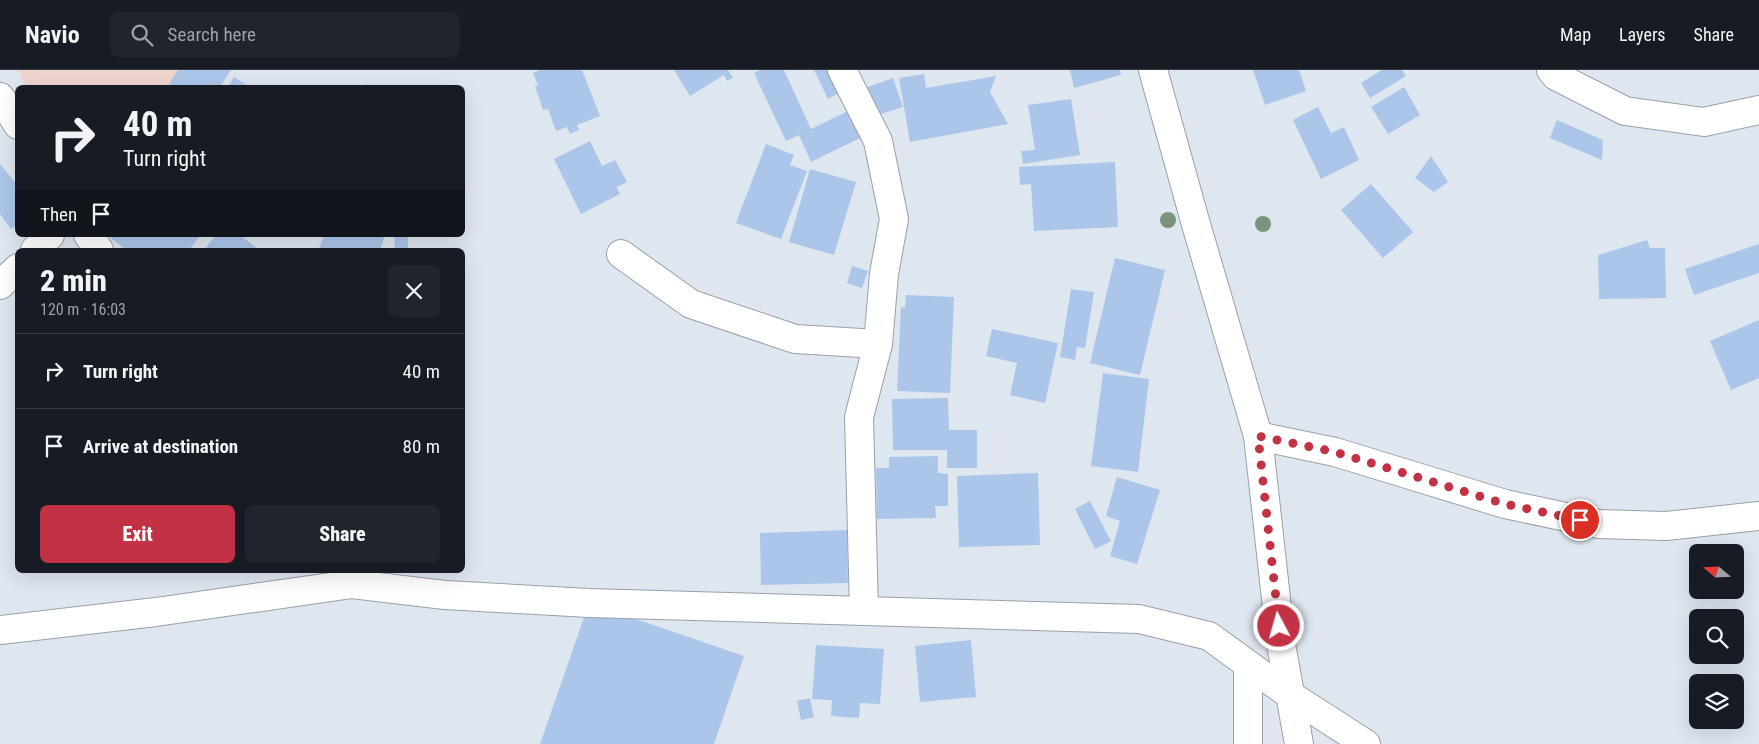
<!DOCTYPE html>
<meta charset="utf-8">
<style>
body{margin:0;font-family:"Roboto Condensed",sans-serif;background:#20242c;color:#f1f3f6;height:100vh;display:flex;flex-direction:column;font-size:19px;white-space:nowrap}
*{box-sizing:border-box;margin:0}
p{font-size:16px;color:#9ea1a6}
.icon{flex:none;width:28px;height:28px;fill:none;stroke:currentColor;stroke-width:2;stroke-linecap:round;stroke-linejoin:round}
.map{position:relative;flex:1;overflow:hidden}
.details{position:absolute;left:15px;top:178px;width:450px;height:325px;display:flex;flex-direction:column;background:#171b24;border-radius:8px;box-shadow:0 5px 20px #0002}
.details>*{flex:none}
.hud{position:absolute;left:15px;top:15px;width:450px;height:152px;border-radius:8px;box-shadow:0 5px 20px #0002;background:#171b24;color:#f1f3f6;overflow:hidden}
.needle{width:32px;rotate:289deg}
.fabs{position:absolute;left:1689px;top:474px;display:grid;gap:10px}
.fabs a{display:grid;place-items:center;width:55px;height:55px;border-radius:8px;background:#171b24;box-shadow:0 5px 20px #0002;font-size:25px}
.pin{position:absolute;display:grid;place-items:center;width:42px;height:42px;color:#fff;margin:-21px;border:2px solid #fff;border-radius:50%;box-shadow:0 1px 5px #0007}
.me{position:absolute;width:55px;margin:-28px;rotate:354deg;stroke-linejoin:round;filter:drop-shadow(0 0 4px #0008)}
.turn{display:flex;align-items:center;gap:18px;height:105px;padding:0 25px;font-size:22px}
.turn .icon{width:65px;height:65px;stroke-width:2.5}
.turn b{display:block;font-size:35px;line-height:42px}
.then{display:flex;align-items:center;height:48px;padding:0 25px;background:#0003;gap:10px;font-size:19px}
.round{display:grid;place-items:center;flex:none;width:52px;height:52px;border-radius:8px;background:#20242c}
.headline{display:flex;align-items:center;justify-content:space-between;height:85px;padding:0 25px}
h1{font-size:30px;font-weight:800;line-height:38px}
.primary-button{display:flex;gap:10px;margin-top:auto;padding:10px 25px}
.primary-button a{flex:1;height:58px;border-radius:8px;background:#c23144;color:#fff;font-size:20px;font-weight:800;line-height:58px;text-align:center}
.primary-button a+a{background:#20242c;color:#f1f3f6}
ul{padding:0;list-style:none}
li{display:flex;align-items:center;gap:15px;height:75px;padding:0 25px;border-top:1px solid #363941}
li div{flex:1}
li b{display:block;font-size:19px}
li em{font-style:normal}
header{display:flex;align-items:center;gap:30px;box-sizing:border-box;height:70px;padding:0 25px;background:#171b24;border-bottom:1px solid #363941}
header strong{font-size:24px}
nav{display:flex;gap:28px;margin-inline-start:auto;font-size:18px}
.search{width:350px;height:45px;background:#20242c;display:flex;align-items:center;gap:12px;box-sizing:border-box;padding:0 18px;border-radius:8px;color:#9ea1a6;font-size:19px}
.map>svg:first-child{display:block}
.education{fill:#eed5cd}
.building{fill:#acc6ea}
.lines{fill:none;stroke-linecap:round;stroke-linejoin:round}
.street-casing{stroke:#99a0aa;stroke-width:30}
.secondary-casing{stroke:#99a0aa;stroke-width:30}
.street{stroke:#fff;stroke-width:28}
.secondary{stroke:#fff;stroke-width:28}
.tree{fill:#7b937c}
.route{stroke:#c23144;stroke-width:9;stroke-dasharray:0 16.2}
</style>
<header>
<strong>Navio</strong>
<div class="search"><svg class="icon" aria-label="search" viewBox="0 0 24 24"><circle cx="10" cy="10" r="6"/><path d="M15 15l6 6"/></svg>Search here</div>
<nav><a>Map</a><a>Layers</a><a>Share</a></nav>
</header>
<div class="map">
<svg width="1759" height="674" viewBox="0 0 1759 674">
<rect width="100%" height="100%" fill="#dee6f0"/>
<polygon class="education" points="17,0 231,0 219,18 28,17"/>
<g class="building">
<polygon points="178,0 231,0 219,18 174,18 169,14"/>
<polygon points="540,0 582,0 600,46 577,55 579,60 570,64 567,57 556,61 548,39 543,40 535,16 538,15 533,3"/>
<polygon points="674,0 728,0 733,8 727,11 724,5 690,26"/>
<polygon points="760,0 784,0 811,59 850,40 862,67 811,92 799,65 786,71 754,3"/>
<polygon points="814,0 839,0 848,18 828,29"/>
<polygon points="1070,0 1120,0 1121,5 1074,18"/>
<polygon points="1253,0 1299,0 1306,21 1265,35"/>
<polygon points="1382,0 1402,0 1406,6 1370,28 1361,13"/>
<polygon points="924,4 926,18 996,6 990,22 1008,54 910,72 899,8"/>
<polygon points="234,7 251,18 227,18"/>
<polygon points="893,8 903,37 875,46 865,18"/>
<polygon points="364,14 375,17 375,18 363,18"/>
<polygon points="1404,17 1420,45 1388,64 1371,37"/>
<polygon points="1071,29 1080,85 1023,94 1021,81 1035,80 1028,35"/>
<polygon points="1318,37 1331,63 1344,57 1359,90 1321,109 1293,50"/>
<polygon points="1557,50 1603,70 1602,90 1550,68"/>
<polygon points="590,71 602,96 615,90 627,112 617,117 620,124 581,144 554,89"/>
<polygon points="766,74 794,85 790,95 807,101 781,169 736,153"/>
<polygon points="1431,86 1448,112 1434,122 1415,108"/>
<polygon points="1115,92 1118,157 1034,161 1031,114 1020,115 1019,97"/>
<polygon points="0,94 18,116 18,154 11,159 0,144"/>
<polygon points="810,99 856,112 834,185 789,172"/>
<polygon points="1371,114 1413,162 1383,188 1341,140"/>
<polygon points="107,165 201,165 189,180 126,180"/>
<polygon points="216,165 240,165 259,180 204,180"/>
<polygon points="324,165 385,165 380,180 322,180 319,179"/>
<polygon points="394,165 408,165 408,180 395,180"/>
<polygon points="1647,170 1650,178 1665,178 1666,228 1599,229 1598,185"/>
<polygon points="1759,174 1759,203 1694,225 1685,199"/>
<polygon points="1115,188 1165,200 1140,305 1090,293"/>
<polygon points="852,196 868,201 862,218 847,213"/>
<polygon points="1071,219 1094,222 1085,278 1077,277 1075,290 1060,287"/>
<polygon points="906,225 954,227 950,323 897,321 901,237 905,238"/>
<polygon points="1759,250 1759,308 1731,320 1710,271"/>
<polygon points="992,259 1058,273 1045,333 1010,325 1017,293 986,286"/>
<polygon points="1103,303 1149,309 1138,402 1091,396"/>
<polygon points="948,328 949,360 977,360 977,398 947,398 947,380 893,380 892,329"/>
<polygon points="938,386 938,403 948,404 948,436 935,436 936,448 877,449 876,398 889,398 889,387"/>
<polygon points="1038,403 1040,475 959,477 957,406"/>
<polygon points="1117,407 1160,420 1137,494 1110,486 1120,451 1106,446"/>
<polygon points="1090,431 1111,471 1095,479 1075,439"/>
<polygon points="847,460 848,513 761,515 760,463"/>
<polygon points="589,533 744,586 714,674 540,674"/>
<polygon points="971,570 976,627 920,632 915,576"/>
<polygon points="816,575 884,579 880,634 860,633 859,648 831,646 832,630 812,629"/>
<polygon points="810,628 814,647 801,650 797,631"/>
</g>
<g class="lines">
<defs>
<g id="street">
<polyline points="842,0 878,71 894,149 884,204 878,274 859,347 864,541"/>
<polyline points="1551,0 1556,6 1625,41 1704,52 1759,40"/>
<polyline points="0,27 18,55"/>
<polyline points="88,165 99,180"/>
<polyline points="35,180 50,165"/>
<polyline points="621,184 691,234 795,269 878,274"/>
<polyline points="0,215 18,198"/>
<polyline points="1258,366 1335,382 1505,434 1599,454 1666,456 1759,446"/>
<polyline points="0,560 156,542 352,514 445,525 589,533 1139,549 1209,566 1290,625 1366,674"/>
<polyline points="1248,674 1248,595"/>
</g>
<polyline id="secondary" points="1153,0 1195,151 1258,366 1281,574 1299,674"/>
</defs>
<use href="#street" class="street-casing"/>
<use href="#secondary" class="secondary-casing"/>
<use href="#street" class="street"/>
<use href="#secondary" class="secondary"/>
</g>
<g class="tree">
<circle cx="1168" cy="150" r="8"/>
<circle cx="1263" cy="154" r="8"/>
</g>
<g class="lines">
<polyline class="route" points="1279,556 1258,366 1335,382 1505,434 1580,450"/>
</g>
</svg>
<div class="fabs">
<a><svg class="needle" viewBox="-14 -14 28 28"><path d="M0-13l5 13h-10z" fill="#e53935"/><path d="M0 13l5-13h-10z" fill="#9ea1a6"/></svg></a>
<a><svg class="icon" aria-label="search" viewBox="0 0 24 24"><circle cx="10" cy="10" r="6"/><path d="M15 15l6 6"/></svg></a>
<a><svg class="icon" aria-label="layers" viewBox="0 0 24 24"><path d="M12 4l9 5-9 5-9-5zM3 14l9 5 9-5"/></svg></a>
</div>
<div class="pin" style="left:1580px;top:450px;background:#d93025"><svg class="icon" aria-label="arrive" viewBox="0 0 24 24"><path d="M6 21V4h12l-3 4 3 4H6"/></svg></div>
<svg class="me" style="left:1279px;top:556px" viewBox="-20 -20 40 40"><circle r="17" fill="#c23144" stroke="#fff" stroke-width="3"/><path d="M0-11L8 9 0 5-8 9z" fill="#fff"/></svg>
<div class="hud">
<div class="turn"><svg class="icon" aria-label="right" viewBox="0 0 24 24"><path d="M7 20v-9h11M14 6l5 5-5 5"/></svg><div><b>40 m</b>Turn right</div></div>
<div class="then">Then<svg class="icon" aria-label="arrive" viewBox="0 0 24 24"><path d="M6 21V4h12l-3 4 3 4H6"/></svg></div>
</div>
<section class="details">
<div class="headline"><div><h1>2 min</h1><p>120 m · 16:03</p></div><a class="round"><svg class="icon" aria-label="close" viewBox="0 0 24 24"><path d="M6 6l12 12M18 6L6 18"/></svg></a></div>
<ul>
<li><svg class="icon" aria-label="right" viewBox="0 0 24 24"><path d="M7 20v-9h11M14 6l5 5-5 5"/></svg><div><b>Turn right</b></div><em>40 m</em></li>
<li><svg class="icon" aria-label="arrive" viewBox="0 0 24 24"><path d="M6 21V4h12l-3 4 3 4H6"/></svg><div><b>Arrive at destination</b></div><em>80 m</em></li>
</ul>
<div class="primary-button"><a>Exit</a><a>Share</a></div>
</section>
</div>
